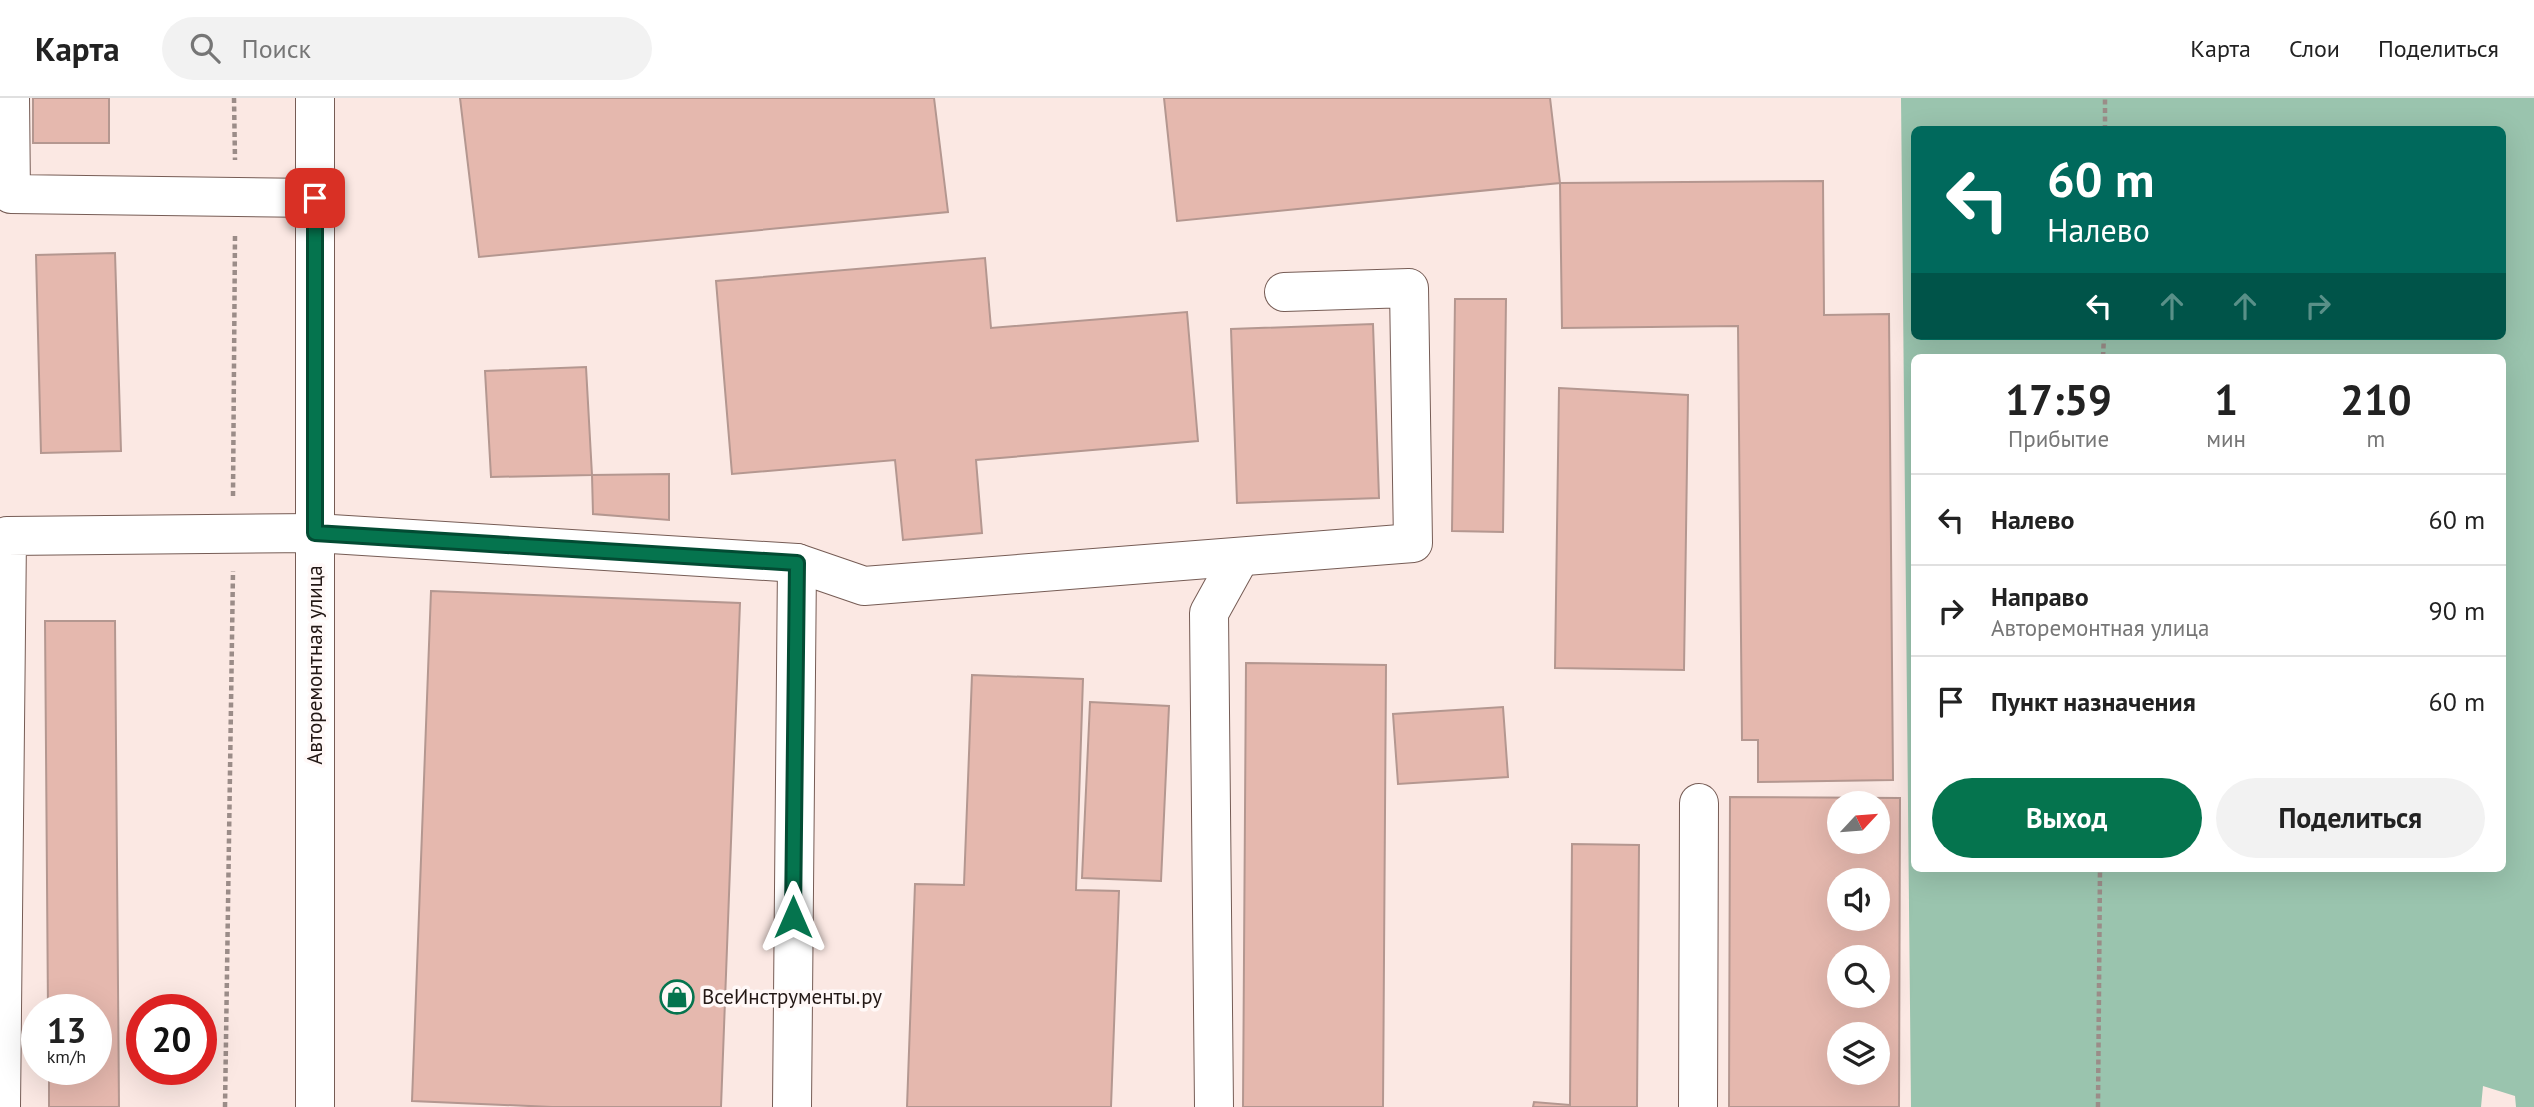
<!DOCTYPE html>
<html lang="ru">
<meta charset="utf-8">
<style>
body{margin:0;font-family:"PT Sans",sans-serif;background:#f2f2f2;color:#222;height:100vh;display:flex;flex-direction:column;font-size:26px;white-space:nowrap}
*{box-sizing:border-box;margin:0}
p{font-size:23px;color:#767676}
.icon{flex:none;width:38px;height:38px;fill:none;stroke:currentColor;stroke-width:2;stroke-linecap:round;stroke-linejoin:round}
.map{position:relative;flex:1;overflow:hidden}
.sheet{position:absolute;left:1911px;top:256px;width:595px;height:518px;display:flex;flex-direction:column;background:#fff;border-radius:10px;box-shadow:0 7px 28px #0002}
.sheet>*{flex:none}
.banner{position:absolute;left:1911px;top:28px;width:595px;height:214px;border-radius:10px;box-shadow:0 7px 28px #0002;background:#00695c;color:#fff;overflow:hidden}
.needle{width:46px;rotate:64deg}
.buttons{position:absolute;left:1827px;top:693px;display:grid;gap:14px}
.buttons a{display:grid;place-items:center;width:63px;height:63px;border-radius:50%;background:#fff;box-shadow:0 7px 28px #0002;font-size:35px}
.speed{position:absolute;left:21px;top:896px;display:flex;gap:14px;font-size:35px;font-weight:700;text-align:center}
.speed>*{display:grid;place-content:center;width:91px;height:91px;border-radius:50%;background:#fff;box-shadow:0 7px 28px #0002;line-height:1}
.speed small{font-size:18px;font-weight:400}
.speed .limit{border:10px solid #d22;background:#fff;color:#111}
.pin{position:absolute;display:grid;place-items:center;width:60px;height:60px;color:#fff;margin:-30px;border-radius:14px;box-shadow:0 4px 10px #0006}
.me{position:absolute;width:77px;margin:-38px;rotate:0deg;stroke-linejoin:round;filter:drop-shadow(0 0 5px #0008)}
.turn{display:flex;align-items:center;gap:24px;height:147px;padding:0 21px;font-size:32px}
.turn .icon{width:91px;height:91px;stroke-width:2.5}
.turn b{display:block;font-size:49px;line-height:60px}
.lanes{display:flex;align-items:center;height:66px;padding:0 21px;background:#0003;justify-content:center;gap:35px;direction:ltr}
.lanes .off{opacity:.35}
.eta{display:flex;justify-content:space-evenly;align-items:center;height:119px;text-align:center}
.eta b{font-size:42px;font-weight:800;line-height:49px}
.cta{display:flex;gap:14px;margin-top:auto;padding:14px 21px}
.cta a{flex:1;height:80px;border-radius:42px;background:#05744e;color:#fff;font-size:28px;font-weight:800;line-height:80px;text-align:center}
.cta a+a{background:#f2f2f2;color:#222}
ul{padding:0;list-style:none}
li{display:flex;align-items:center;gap:21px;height:91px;padding:0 21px;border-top:2px solid #e0e0e0}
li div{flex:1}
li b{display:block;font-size:26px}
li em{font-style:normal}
header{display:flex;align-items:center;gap:42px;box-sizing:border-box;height:98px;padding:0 35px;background:#fff;border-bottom:2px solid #e0e0e0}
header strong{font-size:33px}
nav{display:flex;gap:38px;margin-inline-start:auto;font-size:24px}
.search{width:490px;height:63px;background:#f2f2f2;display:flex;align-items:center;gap:18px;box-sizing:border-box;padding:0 24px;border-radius:38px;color:#767676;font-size:26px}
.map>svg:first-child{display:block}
.forest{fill:#9ac4ae;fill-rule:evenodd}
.building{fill:#e5b8ae;stroke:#b49790;stroke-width:2;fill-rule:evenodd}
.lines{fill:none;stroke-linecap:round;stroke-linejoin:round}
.minor-casing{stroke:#765c55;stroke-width:40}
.path{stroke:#9b8c88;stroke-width:4.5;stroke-dasharray:5 3.5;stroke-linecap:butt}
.minor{stroke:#fff;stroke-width:38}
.route-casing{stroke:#034b33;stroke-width:18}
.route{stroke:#05744e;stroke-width:12}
.labels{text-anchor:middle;stroke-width:7;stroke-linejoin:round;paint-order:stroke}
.street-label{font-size:21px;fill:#231815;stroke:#fff8f7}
.poi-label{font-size:21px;fill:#231815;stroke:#fff8f7;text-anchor:start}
</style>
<header>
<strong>Карта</strong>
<div class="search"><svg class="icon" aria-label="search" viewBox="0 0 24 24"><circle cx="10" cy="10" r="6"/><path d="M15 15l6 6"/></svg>Поиск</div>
<nav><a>Карта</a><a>Слои</a><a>Поделиться</a></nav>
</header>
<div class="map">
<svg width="2534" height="1009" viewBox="0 0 2534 1009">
<rect width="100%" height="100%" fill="#fbe8e3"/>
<path class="forest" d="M1901,0H2534V1009H2516L2515,998L2483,988L2481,1009H1911ZM1914,32H2502V238H1914ZM1914,259H2502V770H1914Z"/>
<g class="building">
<rect x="33" y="0" width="76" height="45"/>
<polygon points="460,0 934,0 948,114 479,159"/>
<polygon points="1164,0 1550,0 1560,85 1177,123"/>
<polygon points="1823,83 1824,217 1889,216 1893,682 1758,684 1758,642 1742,642 1738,228 1562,230 1560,85"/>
<polygon points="115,155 121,353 41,355 36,157"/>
<polygon points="985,160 991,230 1187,214 1198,343 976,362 982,435 903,442 895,362 732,376 716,183"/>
<polygon points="1455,201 1506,201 1503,434 1452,433"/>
<polygon points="1373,226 1379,400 1237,405 1231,231"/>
<polygon points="586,269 592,377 491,379 485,273"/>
<polygon points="1559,290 1688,297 1684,572 1555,570"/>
<polygon points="669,376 669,422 593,416 592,377"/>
<polygon points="431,493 740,505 721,1009 552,1009 412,1003"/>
<polygon points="45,523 115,523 119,1009 49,1009 49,971 96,971 96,912 48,912"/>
<polygon points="1246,565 1386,567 1383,1009 1243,1009"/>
<polygon points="972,577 1083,581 1076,792 1119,793 1111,1009 907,1009 915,786 964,787"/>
<polygon points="1090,604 1169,608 1161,783 1082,780"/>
<polygon points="1503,609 1508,679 1398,686 1393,616"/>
<path d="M1730,699L1900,700L1899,1009H1729ZM1839,705H1878V744H1839ZM1839,782H1878V821H1839ZM1839,859H1878V898H1839ZM1839,936H1878V975H1839Z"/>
<polygon points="1572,746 1639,747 1637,1009 1533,1009 1534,1004 1570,1007"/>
</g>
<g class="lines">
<defs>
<g id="minor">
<polyline points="10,0 11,96 315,100"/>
<polyline points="1,1009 7,438 315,435 797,465 864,488 1413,445 1409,190 1284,194"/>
<polyline points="315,1009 315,0"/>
<polyline points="792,1009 797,465"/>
<polyline points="1214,1009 1209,515 1240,459"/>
<polyline points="1698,1009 1699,705"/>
</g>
</defs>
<use href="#minor" class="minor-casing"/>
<g class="path">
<polyline points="234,0 235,62"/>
<polyline points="2105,32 2105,0"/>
<polyline points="2103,259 2104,238"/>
<polyline points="233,398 235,137"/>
<polyline points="225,1009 233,473"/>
<polyline points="2098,1009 2100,770"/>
</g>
<use href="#minor" class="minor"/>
</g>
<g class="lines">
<defs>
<polyline id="route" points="315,100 315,435 797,465 793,819"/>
</defs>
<use href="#route" class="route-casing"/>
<use href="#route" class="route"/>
</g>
<defs>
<symbol id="shop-ring" viewBox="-11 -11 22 22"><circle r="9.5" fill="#fff8f7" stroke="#05744e" stroke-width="1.5"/><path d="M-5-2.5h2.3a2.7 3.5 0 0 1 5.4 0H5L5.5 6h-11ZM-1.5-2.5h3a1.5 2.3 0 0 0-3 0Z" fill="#05744e"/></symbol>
</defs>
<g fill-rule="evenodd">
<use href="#shop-ring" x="658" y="880" width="38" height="38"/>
</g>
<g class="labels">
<g class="street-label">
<text transform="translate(315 567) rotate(-90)" y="7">Авторемонтная улица</text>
</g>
<g class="poi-label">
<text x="702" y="906">ВсеИнструменты.ру</text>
</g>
</g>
</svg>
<div class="buttons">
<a><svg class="needle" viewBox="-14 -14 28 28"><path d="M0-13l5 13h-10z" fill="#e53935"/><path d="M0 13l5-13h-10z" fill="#767676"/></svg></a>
<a><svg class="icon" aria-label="sound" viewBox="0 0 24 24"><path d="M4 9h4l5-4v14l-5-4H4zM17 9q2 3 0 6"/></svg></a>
<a><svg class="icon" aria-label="search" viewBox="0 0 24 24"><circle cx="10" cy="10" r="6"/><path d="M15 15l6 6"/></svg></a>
<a><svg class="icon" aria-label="layers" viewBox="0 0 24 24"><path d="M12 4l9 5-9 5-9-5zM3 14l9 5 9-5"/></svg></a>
</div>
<div class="speed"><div>13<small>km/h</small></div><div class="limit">20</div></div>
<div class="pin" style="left:315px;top:100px;background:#d93025"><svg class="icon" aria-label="arrive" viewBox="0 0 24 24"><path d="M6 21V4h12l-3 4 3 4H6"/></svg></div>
<svg class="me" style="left:793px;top:819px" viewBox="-20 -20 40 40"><path d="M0-17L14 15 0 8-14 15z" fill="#05744e" stroke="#fff" stroke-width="4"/></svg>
<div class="banner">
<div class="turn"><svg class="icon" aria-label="left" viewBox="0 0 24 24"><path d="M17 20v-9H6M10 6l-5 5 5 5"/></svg><div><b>60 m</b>Налево</div></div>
<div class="lanes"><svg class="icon" aria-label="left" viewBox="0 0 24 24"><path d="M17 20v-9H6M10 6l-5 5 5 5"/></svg><svg class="icon off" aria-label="ahead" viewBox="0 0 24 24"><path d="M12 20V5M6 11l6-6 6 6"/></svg><svg class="icon off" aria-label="ahead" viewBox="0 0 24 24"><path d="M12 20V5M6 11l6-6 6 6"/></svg><svg class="icon off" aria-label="right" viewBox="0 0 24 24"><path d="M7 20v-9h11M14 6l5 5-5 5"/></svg></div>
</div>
<section class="sheet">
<div class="eta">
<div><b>17:59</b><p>Прибытие</p></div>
<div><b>1</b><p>мин</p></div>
<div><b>210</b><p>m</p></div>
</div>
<ul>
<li><svg class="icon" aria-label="left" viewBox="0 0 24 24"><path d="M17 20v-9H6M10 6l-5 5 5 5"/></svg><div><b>Налево</b></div><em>60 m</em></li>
<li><svg class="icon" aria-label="right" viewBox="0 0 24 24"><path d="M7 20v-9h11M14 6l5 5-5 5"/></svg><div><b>Направо</b><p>Авторемонтная улица</p></div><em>90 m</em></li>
<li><svg class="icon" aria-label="arrive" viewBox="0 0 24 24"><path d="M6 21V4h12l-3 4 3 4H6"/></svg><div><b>Пункт назначения</b></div><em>60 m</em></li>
</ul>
<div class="cta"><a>Выход</a><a>Поделиться</a></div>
</section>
</div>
